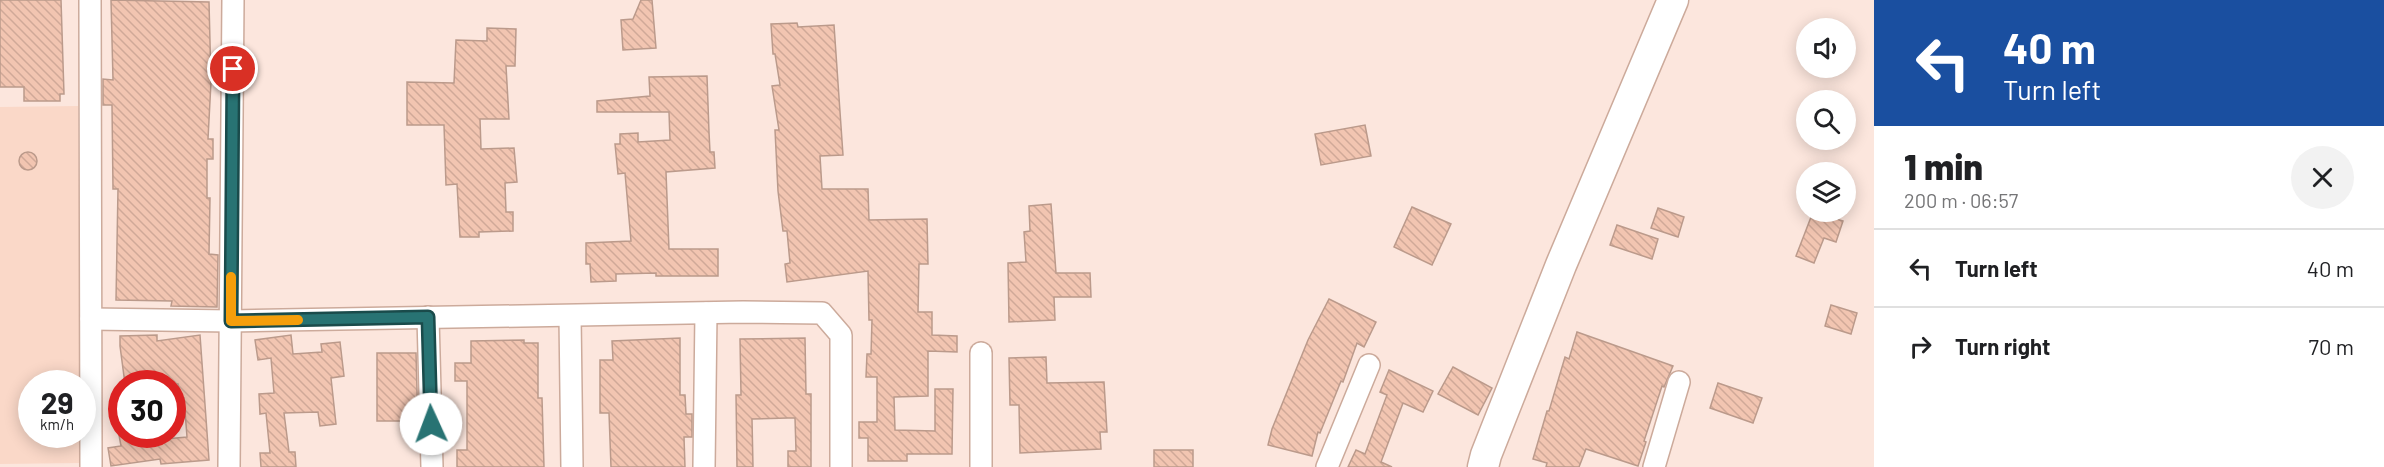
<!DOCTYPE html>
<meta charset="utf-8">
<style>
body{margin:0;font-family:Barlow,sans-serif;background:#f2f2f2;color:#202124;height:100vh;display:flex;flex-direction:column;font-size:22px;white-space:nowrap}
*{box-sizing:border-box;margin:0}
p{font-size:20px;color:#757577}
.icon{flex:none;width:33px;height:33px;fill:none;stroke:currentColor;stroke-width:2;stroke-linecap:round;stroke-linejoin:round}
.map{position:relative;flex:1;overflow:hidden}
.panel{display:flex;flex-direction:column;background:#fff;width:510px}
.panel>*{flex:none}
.top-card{background:#1a4fa0;color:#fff;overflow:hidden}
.controls{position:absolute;left:1796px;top:18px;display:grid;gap:12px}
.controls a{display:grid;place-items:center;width:60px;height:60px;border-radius:50%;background:#fff;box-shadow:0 3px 15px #0003;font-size:30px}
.speed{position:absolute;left:18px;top:370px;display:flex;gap:12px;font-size:30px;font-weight:700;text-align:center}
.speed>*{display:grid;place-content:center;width:78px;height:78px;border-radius:50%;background:#fff;box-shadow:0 3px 15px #0003;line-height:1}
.speed small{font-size:15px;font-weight:400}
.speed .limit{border:9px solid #d22;background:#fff;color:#111}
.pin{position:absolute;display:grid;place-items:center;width:51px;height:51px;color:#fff;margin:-26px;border:3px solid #fff;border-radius:50%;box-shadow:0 2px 6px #0007}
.me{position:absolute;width:66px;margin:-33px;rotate:358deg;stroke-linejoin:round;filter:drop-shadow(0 0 4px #0008)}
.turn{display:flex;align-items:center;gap:21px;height:126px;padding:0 30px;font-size:27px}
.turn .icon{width:78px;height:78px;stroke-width:2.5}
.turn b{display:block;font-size:42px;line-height:51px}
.round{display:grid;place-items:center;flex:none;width:63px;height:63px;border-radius:32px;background:#f2f2f2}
.head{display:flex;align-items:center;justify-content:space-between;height:102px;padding:0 30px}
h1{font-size:36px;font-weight:800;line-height:45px}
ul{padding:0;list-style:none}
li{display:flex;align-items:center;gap:18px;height:78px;padding:0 30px;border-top:2px solid #e0e0e0}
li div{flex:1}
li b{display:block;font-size:22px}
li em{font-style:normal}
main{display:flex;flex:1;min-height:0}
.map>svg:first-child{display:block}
.built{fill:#fad8c8}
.building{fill:url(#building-back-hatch);stroke:#bb9a8b;stroke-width:1.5}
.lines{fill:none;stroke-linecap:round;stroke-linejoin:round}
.street-casing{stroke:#ccaa9b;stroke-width:24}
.secondary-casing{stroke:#ccaa9b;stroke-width:33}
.street{stroke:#fff;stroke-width:21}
.secondary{stroke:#fff;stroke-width:30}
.route-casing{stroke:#1a4b4b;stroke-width:15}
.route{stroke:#287373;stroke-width:10}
.slow{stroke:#f59e0b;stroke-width:10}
</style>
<main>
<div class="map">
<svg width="1874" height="467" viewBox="0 0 1874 467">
<defs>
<pattern id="building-back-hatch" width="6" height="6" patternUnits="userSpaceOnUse" patternTransform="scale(1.5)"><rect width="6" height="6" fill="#f2c5b1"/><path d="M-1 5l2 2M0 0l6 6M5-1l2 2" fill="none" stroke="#d0a998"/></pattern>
</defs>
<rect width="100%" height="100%" fill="#fce6dd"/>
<polygon class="built" points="78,106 81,384 32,384 32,435 82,435 82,463 0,464 0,107"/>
<g class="building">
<polygon points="0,0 61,0 64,94 60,94 60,101 24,101 24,87 0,87"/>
<polygon points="111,0 209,2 211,82 208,139 213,139 213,159 207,159 207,198 210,198 209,254 218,255 217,307 171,306 172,301 116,300 118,189 113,189 112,105 103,105 103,79 113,80"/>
<polygon points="641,0 652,0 656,48 623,50 621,20 633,19"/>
<polygon points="797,23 798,27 834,25 843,155 820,156 822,189 868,189 869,220 927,219 928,264 919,264 918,312 932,312 932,335 957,336 957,352 928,351 928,396 894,397 895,430 935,431 935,389 953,389 952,454 907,454 907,461 868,461 868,438 859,438 859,422 877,422 877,377 866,377 867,354 871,354 872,320 869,320 868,271 787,282 785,264 790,263 787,231 783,231 778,191 775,130 779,130 772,86 780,85 775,54 773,54 771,24"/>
<polygon points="487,28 516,29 515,66 506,66 509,119 480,119 481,149 514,148 517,182 505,183 506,212 513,212 513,231 479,232 479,237 460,237 457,184 446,185 444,125 407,125 407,82 454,83 456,40 487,41"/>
<polygon points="707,76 709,132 710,152 714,152 715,168 666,172 669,249 718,249 718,276 656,276 656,273 616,274 616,281 591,282 590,264 586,264 586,243 631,241 625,173 618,174 615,144 620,144 620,134 638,133 638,142 670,140 669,112 597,112 597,101 650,96 649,77"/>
<polygon points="1365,125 1371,156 1321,165 1315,134"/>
<circle cx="28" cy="161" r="9"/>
<polygon points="1051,204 1056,273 1090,273 1091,297 1054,297 1055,320 1009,322 1008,263 1026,262 1024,232 1030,231 1029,206"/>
<polygon points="1412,207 1451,224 1432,265 1394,247"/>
<polygon points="1658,208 1684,217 1678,237 1651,228"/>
<polygon points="1813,212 1843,221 1836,242 1824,238 1814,263 1796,256"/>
<polygon points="1617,225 1658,239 1652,259 1610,245"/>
<polygon points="1329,299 1376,322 1364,347 1357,343 1343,382 1341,381 1320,433 1318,432 1312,456 1268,445 1272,429 1308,340"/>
<polygon points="1831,305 1857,313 1851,334 1825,326"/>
<polygon points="1577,332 1673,366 1664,387 1662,386 1644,441 1646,442 1638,466 1586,449 1579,467 1546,467 1547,463 1533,459 1547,411 1549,411 1565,357 1569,359"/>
<polygon points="157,335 157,341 200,335 209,460 161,464 160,459 111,466 108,448 121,446 119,435 153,435 154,440 187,437 184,398 179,399 178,384 125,384 120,346 120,336"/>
<polygon points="291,335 293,354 322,352 321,344 340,342 344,376 331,378 336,424 320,426 318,412 284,413 289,452 295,452 296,467 261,467 260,453 270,453 266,413 260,414 259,394 274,393 271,358 258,360 255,340"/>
<polygon points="680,338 680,395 685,395 686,414 692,414 692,437 684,437 685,467 611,467 609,413 600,413 600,360 613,360 612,341"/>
<polygon points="805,338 806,394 811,394 811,467 788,467 788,451 796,451 795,418 788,418 752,419 753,467 737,467 736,395 741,395 740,339"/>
<polygon points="524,340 524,343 538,343 538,398 542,398 544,467 457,467 457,450 467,450 467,381 455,381 455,363 471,363 471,341"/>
<polygon points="377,353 416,353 418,429 403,429 402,421 377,421"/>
<polygon points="1046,357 1047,383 1104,382 1107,432 1100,432 1101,449 1020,453 1019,405 1010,405 1009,358"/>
<polygon points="1453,367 1492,388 1478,415 1438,394"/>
<polygon points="1389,370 1433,391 1423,412 1403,403 1381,462 1392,467 1348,467 1356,450 1365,454 1387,395 1380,392"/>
<polygon points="1718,383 1762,398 1753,423 1710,408"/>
<rect x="1154" y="450" width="39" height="17"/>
</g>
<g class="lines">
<defs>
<g id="street">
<polyline points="90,0 91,467"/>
<polyline points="570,316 572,467"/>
<polyline points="428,317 432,467"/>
<polyline points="91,319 231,321 743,312 822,313 841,335 841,467"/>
<polyline points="981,353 981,467"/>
<polyline points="229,467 233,0"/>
<polyline points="704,467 706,313"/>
<polyline points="1327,467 1369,365"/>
<polyline points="1654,467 1679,382"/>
</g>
<polyline id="secondary" points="1483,467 1486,455 1561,265 1673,0"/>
</defs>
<use href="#street" class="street-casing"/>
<use href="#secondary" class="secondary-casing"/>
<use href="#street" class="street"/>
<use href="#secondary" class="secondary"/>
</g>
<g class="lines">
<defs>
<polyline id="route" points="233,69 231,321 428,317 431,424"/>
</defs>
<use href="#route" class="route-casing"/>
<use href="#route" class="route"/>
<polyline class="slow" points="231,277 231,321 298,320"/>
</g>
</svg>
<div class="controls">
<a><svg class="icon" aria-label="sound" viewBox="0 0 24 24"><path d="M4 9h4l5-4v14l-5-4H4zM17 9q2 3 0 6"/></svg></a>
<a><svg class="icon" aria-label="search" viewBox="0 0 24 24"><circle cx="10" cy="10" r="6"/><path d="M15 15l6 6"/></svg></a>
<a><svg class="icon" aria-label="layers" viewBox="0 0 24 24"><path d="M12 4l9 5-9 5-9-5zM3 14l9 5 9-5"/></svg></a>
</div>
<div class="speed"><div>29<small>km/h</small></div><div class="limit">30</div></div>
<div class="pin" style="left:233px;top:69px;background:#d93025"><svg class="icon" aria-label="arrive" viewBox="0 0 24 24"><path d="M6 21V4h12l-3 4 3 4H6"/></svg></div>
<svg class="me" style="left:431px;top:424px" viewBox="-20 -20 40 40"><circle r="19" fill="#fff"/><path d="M0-13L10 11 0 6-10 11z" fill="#287373"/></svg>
</div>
<section class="panel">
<div class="top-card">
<div class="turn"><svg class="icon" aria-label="left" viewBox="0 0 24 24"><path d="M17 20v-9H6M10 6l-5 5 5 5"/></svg><div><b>40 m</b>Turn left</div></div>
</div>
<div class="head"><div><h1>1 min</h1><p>200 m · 06:57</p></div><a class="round"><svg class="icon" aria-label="close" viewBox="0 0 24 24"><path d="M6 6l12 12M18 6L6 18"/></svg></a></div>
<ul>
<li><svg class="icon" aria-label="left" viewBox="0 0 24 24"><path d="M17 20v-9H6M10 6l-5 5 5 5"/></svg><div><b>Turn left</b></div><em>40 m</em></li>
<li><svg class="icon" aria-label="right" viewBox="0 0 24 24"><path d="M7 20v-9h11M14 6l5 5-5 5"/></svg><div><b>Turn right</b></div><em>70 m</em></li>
</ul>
</section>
</main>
